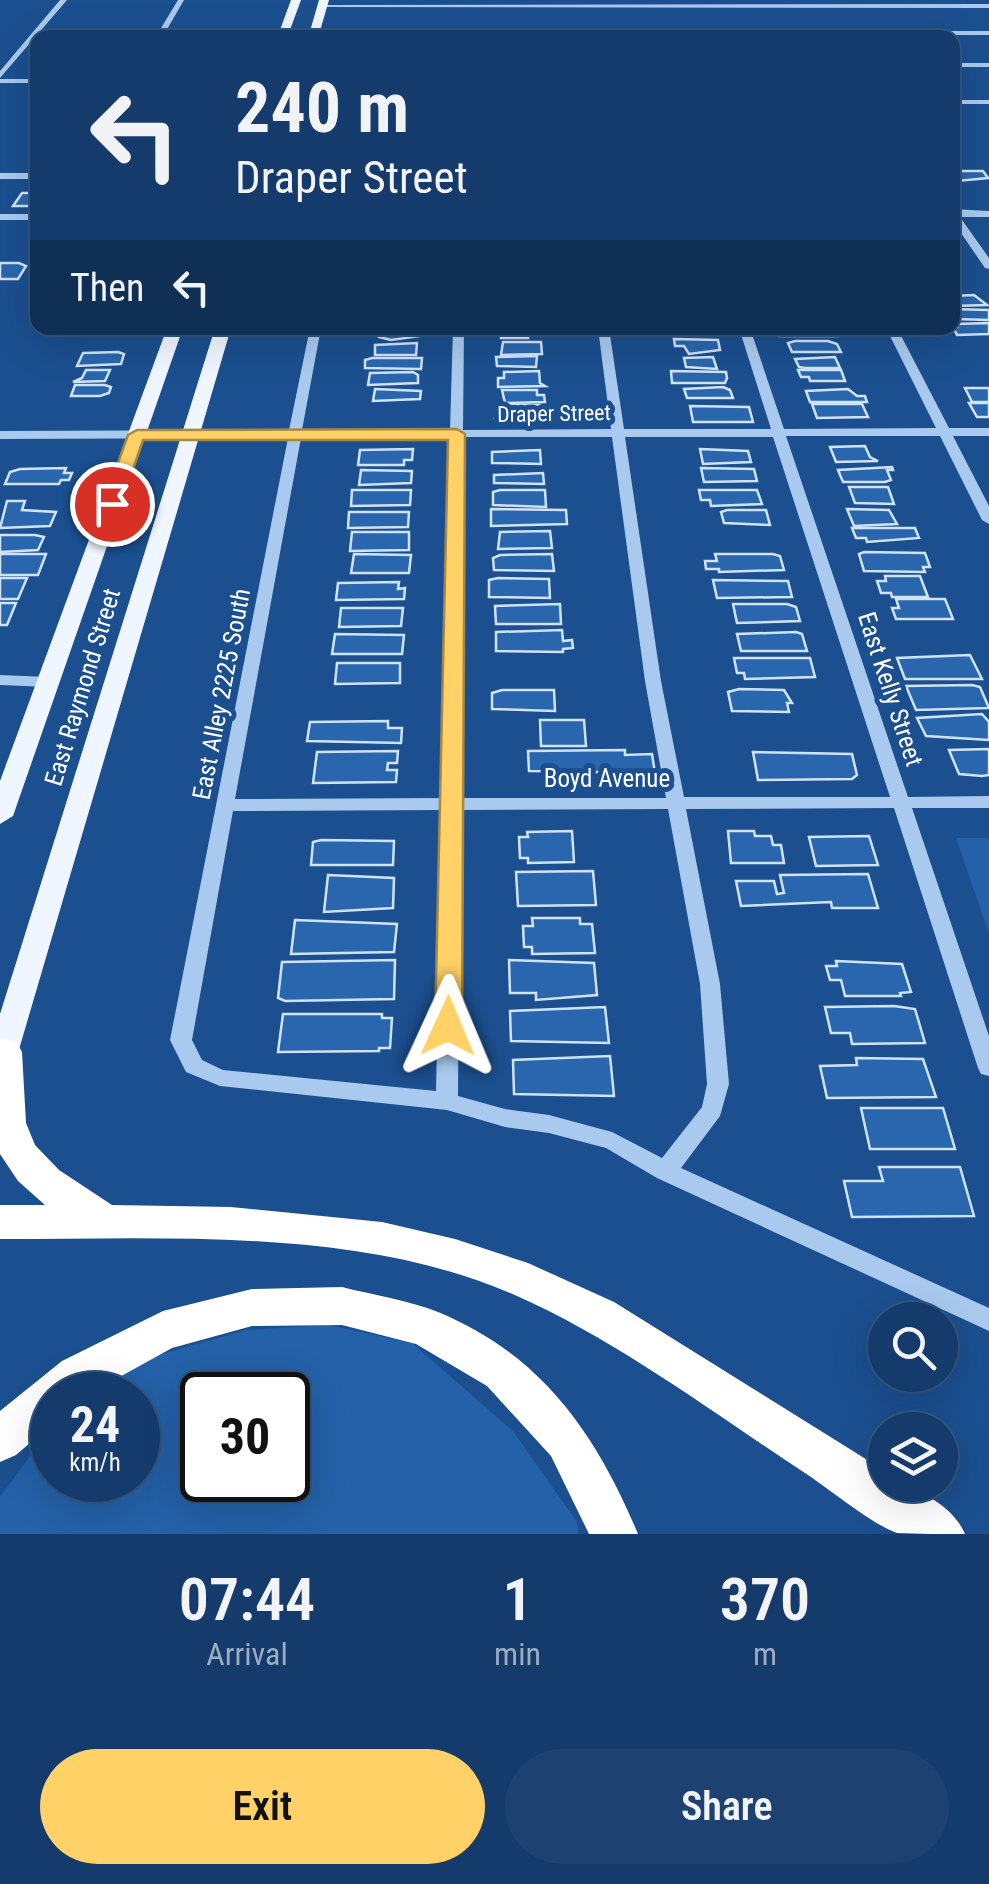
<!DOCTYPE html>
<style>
body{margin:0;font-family:"Roboto Condensed",sans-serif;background:#1d4271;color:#f1f3f6;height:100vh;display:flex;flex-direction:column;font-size:38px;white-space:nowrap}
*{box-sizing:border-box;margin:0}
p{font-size:32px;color:#9dadc1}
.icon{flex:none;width:55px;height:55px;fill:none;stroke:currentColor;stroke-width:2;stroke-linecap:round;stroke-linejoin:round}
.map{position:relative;height:1534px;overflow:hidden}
.side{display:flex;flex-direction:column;background:#143b6b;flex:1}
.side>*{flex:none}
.guide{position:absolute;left:30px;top:30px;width:930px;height:305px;border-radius:20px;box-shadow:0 10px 40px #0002,0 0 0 2px #33557e;background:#143b6b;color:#f1f3f6;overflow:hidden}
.buttons{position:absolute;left:868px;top:1302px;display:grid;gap:20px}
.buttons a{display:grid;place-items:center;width:90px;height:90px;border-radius:50%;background:#143b6b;box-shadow:0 10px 40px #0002,0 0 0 2px #33557e;font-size:50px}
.speed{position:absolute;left:30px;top:1372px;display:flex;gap:20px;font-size:50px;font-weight:700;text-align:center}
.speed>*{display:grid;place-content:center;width:130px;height:130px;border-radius:50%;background:#143b6b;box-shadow:0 10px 40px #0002,0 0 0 2px #33557e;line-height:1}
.speed small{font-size:25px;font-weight:400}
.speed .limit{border:5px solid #111;border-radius:15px;background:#fff;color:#111}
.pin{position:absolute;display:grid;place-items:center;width:85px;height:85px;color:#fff;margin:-42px;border:5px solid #fff;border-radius:50%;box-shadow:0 2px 10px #0007}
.me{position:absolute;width:110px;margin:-55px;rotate:1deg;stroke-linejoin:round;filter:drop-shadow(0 0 8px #0008)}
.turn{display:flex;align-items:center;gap:35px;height:210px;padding:0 40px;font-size:45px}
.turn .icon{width:130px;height:130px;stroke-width:2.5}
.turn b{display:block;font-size:70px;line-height:85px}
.then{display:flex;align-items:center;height:95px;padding:0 40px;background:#0003;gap:20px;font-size:38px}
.eta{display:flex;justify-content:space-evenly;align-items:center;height:170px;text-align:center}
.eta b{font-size:60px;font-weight:600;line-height:70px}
.button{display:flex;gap:20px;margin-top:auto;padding:20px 40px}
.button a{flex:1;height:115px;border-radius:60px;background:#ffd166;color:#111;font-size:40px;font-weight:600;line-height:115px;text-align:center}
.button a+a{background:#1d4271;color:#f1f3f6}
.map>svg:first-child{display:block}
.green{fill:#2461a8;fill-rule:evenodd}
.building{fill:#2a66ad;stroke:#cfe3fa;stroke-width:2.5}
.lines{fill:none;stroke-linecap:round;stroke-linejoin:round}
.minor{fill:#a9c9ee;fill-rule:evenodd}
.major{fill:#f0f6ff;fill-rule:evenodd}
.highway{fill:#fff;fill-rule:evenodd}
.route{fill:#ffd166;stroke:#a68842;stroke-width:2.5}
.labels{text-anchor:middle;stroke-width:10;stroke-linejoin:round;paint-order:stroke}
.far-street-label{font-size:22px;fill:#fff;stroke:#1b4f8f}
.street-label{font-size:25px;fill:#fff;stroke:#1b4f8f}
</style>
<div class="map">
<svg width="989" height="1534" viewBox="0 0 989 1534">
<rect width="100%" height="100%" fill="#1b4f8f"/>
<g class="green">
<polygon points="956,838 989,838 989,934"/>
<path d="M328,1325L412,1343L513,1431L577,1522L579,1534H0V1497L52,1427V1480H138V1395H91L148,1358L246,1330ZM202,1395H288V1480H202Z"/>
</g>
<g class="building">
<polygon points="955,171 983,171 988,178 957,181"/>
<polygon points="22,193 38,193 35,206 13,206"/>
<polygon points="0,263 19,263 26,266 18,279 0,279"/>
<polygon points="974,295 987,305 952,306 952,296"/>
<polygon points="952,309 989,310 989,320 955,319"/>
<polygon points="989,323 989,334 957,335 953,327 957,327 955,324"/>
<polygon points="81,328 134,328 131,334 78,335"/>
<polygon points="502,328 527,328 528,338 501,338"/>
<polygon points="676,328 711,328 713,333 677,334"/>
<polygon points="776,328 833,328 837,336 779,336"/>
<polygon points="379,329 420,329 420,336 391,340 379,337"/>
<polygon points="674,339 718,340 720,350 689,354 684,346 675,346"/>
<polygon points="795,341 828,341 837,344 841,352 792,352 788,343"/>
<polygon points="503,342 541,342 542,354 501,355"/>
<polygon points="417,343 416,355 375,355 375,345"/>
<polygon points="118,352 124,354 121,364 77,366 83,353"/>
<polygon points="537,356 536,367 497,366 496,357"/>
<polygon points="713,357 717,369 686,367 684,358"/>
<polygon points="835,357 840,368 805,368 799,367 795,359"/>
<polygon points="372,358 422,358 421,369 365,368 365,360"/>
<polygon points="86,370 110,370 105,381 73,382 82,378"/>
<polygon points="798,370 841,370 845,381 810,381 809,377 801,377"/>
<polygon points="539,371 540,383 545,386 498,387 498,378 504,378 504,372"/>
<polygon points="671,371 726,372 727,378 725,383 672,383"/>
<polygon points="413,372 418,375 418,383 368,385 370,373"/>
<polygon points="75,385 105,385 111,387 109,393 100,396 71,396"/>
<polygon points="723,387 730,390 733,398 687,398 684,389"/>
<polygon points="965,388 989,388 989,402 972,402"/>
<polygon points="375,389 421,391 420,399 373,401"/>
<polygon points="848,389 857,396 865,396 867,402 810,402 806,391"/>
<polygon points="502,390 537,390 537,395 544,395 545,402 505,403"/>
<polygon points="969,403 989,403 989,417 977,417"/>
<polygon points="812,404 862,404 868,417 817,418"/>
<polygon points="498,405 540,405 540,412 548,412 548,417 495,418"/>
<polygon points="690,406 749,407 753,422 693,422"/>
<polygon points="865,446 870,457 878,461 836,462 830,447"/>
<polygon points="413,449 412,460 404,460 404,465 358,465 360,450"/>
<polygon points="700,449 748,451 751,462 703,464"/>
<polygon points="540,450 541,464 492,463 492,452"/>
<polygon points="892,467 893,470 887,470 891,480 885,482 843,482 838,470"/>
<polygon points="66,468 64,473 72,473 69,480 61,480 59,484 5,484 10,472 20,469"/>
<polygon points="701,468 754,469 757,481 704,482"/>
<polygon points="361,470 412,471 411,483 359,485"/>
<polygon points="543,473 544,484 494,483 494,475"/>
<polygon points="849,487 888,487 894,504 855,503"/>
<polygon points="352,490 411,490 410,505 351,506"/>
<polygon points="500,490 545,490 546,507 493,505 493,492"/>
<polygon points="699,490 757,490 762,504 711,506 710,500 701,500"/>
<polygon points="7,501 25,501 22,510 56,512 50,526 0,528"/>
<polygon points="491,509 566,510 567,524 491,526"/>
<polygon points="847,509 889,510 897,524 854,526"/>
<polygon points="727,510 766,510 770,525 724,523 721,512"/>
<polygon points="349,512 409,512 408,527 348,528"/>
<polygon points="852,528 915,528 919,538 867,542 866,538 856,538"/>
<polygon points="550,531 552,548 498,549 500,532"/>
<polygon points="352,532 409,532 409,550 350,551"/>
<polygon points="0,535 35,535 44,537 38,550 0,552"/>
<polygon points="864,552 925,553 930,567 923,567 925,572 864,571 859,554"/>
<polygon points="0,554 46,554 38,575 0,575"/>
<polygon points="354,554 411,555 409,573 351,573"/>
<polygon points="552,554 554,571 494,570 493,558 500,555"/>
<polygon points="715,554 773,554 780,556 784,570 719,572 719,569 706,569 705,561 717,561"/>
<polygon points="885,576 920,576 928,597 892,597 891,593 881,593 877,581 886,581"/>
<polygon points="0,578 27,578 18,599 0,599"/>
<polygon points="498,578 549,579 550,598 489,597 489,580"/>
<polygon points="713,580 788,581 792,597 717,598"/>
<polygon points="399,582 398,589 405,588 404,599 336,600 338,583"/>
<polygon points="896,599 945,599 953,619 896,619 892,608 899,608"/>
<polygon points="0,603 16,603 7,625 0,625"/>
<polygon points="560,604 561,624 496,624 495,606"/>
<polygon points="733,604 787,604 796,607 800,621 737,623"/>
<polygon points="341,608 403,608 401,626 339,627"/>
<polygon points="562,630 563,641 572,640 573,648 563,649 563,652 496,651 496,632"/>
<polygon points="796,632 802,634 807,651 741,651 737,634"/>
<polygon points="335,634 404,635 402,654 332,654"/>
<polygon points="970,655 982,679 905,679 897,658"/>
<polygon points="734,658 810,658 815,677 745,679 744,673 737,673"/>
<polygon points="337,663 400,663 400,683 335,684"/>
<polygon points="972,685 980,687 989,708 916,710 906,686"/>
<polygon points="739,689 784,690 792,703 787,703 789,712 732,711 728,692"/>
<polygon points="502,690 554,690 555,711 492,709 492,693"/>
<polygon points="982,714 989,722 989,740 926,736 917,718"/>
<polygon points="540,720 584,720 586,746 541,746"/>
<polygon points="388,721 388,728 402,728 401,743 307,741 310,722"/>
<polygon points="989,749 989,775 982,776 959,774 949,750"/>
<polygon points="625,750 625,755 652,754 655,773 529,771 528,751"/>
<polygon points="398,751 397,763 388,763 387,770 397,770 396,782 313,783 317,752"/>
<polygon points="753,752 852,754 857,775 852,779 758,780"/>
<polygon points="572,831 574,862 528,863 528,858 520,858 519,837 528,837 527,832"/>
<polygon points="728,831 754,831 755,836 771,836 773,845 781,845 784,863 731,863"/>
<polygon points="869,836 878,865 816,866 809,837"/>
<polygon points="321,840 394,841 393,865 311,865 313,842"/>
<polygon points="593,871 596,905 518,906 516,872"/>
<polygon points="868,874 878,908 832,908 831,902 741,906 736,881 774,881 777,894 784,893 780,875"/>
<polygon points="328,875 394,878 393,908 324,912"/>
<polygon points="532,918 580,918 580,924 592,924 595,953 532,954 532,947 524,947 523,926 533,926"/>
<polygon points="295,920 397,924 394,952 291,954"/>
<polygon points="395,960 394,999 285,1001 278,998 282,962"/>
<polygon points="509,960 594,963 597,995 536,1000 536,993 510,993"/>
<polygon points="836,961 902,964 911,992 900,993 901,996 845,996 841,980 830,980 826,966 837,966"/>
<polygon points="894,1006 915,1009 925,1043 852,1044 850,1033 831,1033 825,1007"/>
<polygon points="605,1007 609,1043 511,1041 510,1011"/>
<polygon points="283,1014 382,1014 382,1018 392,1018 390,1048 379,1048 379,1051 278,1052"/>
<polygon points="610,1056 614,1096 514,1094 513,1060"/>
<polygon points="856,1058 923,1059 936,1097 827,1098 820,1066 857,1065"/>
<polygon points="861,1108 943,1108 955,1149 870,1149"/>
<polygon points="879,1167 960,1167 974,1216 852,1217 844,1181 883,1181"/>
</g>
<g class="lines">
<g class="minor">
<polygon points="60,0 67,0 0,78 0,71"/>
<polygon points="178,0 184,0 162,38 155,38"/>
<polygon points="989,4 989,8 319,7 322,5"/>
<polygon points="389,31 989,31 989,35 389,35 369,38"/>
<rect x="952" y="63" width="37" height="4"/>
<rect x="0" y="79" width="38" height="4"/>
<rect x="952" y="100" width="37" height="4"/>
<rect x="0" y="173" width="38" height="6"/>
<polygon points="952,209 989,211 989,217 960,217 989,258 989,269 985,268 952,220"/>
<rect x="0" y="214" width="38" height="6"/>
<path d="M310,328H321L302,430H450L453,328H464L463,430L611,429L598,328H609L624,429H771L739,328H750L784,429L936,428L886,328H897L949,428H989V436H953L989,506V524L982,520L940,436H786L908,797L989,796V808H912L989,1036V1076L981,1074L978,1068L894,808L686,809L720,984L729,1084L720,1116L681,1168L989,1308V1331L657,1178L606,1148L549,1133L505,1127L447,1110L220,1086L186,1072L170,1040L288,438L0,439V431L289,430ZM463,437H612L645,681L666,798H460ZM625,437H773L890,797H684L661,681ZM301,438H450L442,798L235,799ZM668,809L700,984L707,1084L702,1107L662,1158L612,1132L549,1115L505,1109L458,1096L460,810ZM442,810L436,1091L223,1070L202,1060L192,1040L233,811Z"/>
<polygon points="0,675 48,677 56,682 48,687 0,685"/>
</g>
<g class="major">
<polygon points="291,0 301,0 287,38 277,38"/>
<polygon points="319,0 329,0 318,38 308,38"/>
<polygon points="167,328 183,328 13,816 0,824 0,781"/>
<polygon points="215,328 231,328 15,1063 11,1071 0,1075 0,1014"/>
</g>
<g class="highway">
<path d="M4,1038L17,1042L22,1052L26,1123L35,1145L59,1170L112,1205L231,1207L382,1222L455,1239L528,1263L614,1302L885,1471V1485C915,1485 953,1505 965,1534C946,1534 915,1534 897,1533C871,1524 827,1487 802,1471C709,1410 618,1341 517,1296C363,1227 166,1239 0,1239V1205H45L18,1181L0,1154V1039Z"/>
<path d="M342,1287C373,1295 408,1300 438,1312C542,1355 596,1434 638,1534H589L551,1456L487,1386L416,1344L342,1325L252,1326L172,1348L87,1395H52V1424L16,1455L0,1462V1411L62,1361L163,1311L252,1289Z"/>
</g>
</g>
<polygon class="route" points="457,429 465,434 462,1026 458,1034 439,1034 435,1026 448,440 143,440 121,504 112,510 103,504 128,435 137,430"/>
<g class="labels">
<g class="far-street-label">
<text transform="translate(554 413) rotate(-1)" y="8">Draper Street</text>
</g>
<g class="street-label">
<text transform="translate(82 687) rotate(-73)" y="9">East Raymond Street</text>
<text transform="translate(891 689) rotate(72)" y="9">East Kelly Street</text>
<text transform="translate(221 694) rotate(-79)" y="9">East Alley 2225 South</text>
<text x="607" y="787">Boyd Avenue</text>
</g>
</g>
</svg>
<div class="buttons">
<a><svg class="icon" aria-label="search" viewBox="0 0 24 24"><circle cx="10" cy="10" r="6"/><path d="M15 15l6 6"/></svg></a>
<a><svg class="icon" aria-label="layers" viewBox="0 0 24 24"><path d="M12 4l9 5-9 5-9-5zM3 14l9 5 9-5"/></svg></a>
</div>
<div class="speed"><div>24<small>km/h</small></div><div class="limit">30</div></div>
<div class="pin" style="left:112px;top:504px;background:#d93025"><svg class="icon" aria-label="arrive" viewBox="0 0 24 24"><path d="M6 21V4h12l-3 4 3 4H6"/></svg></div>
<svg class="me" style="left:448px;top:1026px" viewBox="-20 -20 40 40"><path d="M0-17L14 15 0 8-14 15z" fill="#ffd166" stroke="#fff" stroke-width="4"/></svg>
<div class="guide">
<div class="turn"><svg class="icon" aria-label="left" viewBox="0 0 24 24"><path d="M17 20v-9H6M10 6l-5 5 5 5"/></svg><div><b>240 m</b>Draper Street</div></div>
<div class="then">Then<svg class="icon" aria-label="left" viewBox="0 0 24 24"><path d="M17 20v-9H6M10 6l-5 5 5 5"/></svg></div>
</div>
</div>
<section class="side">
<div class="eta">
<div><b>07:44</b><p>Arrival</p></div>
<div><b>1</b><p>min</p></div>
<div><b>370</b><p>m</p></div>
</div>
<div class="button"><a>Exit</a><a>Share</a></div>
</section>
